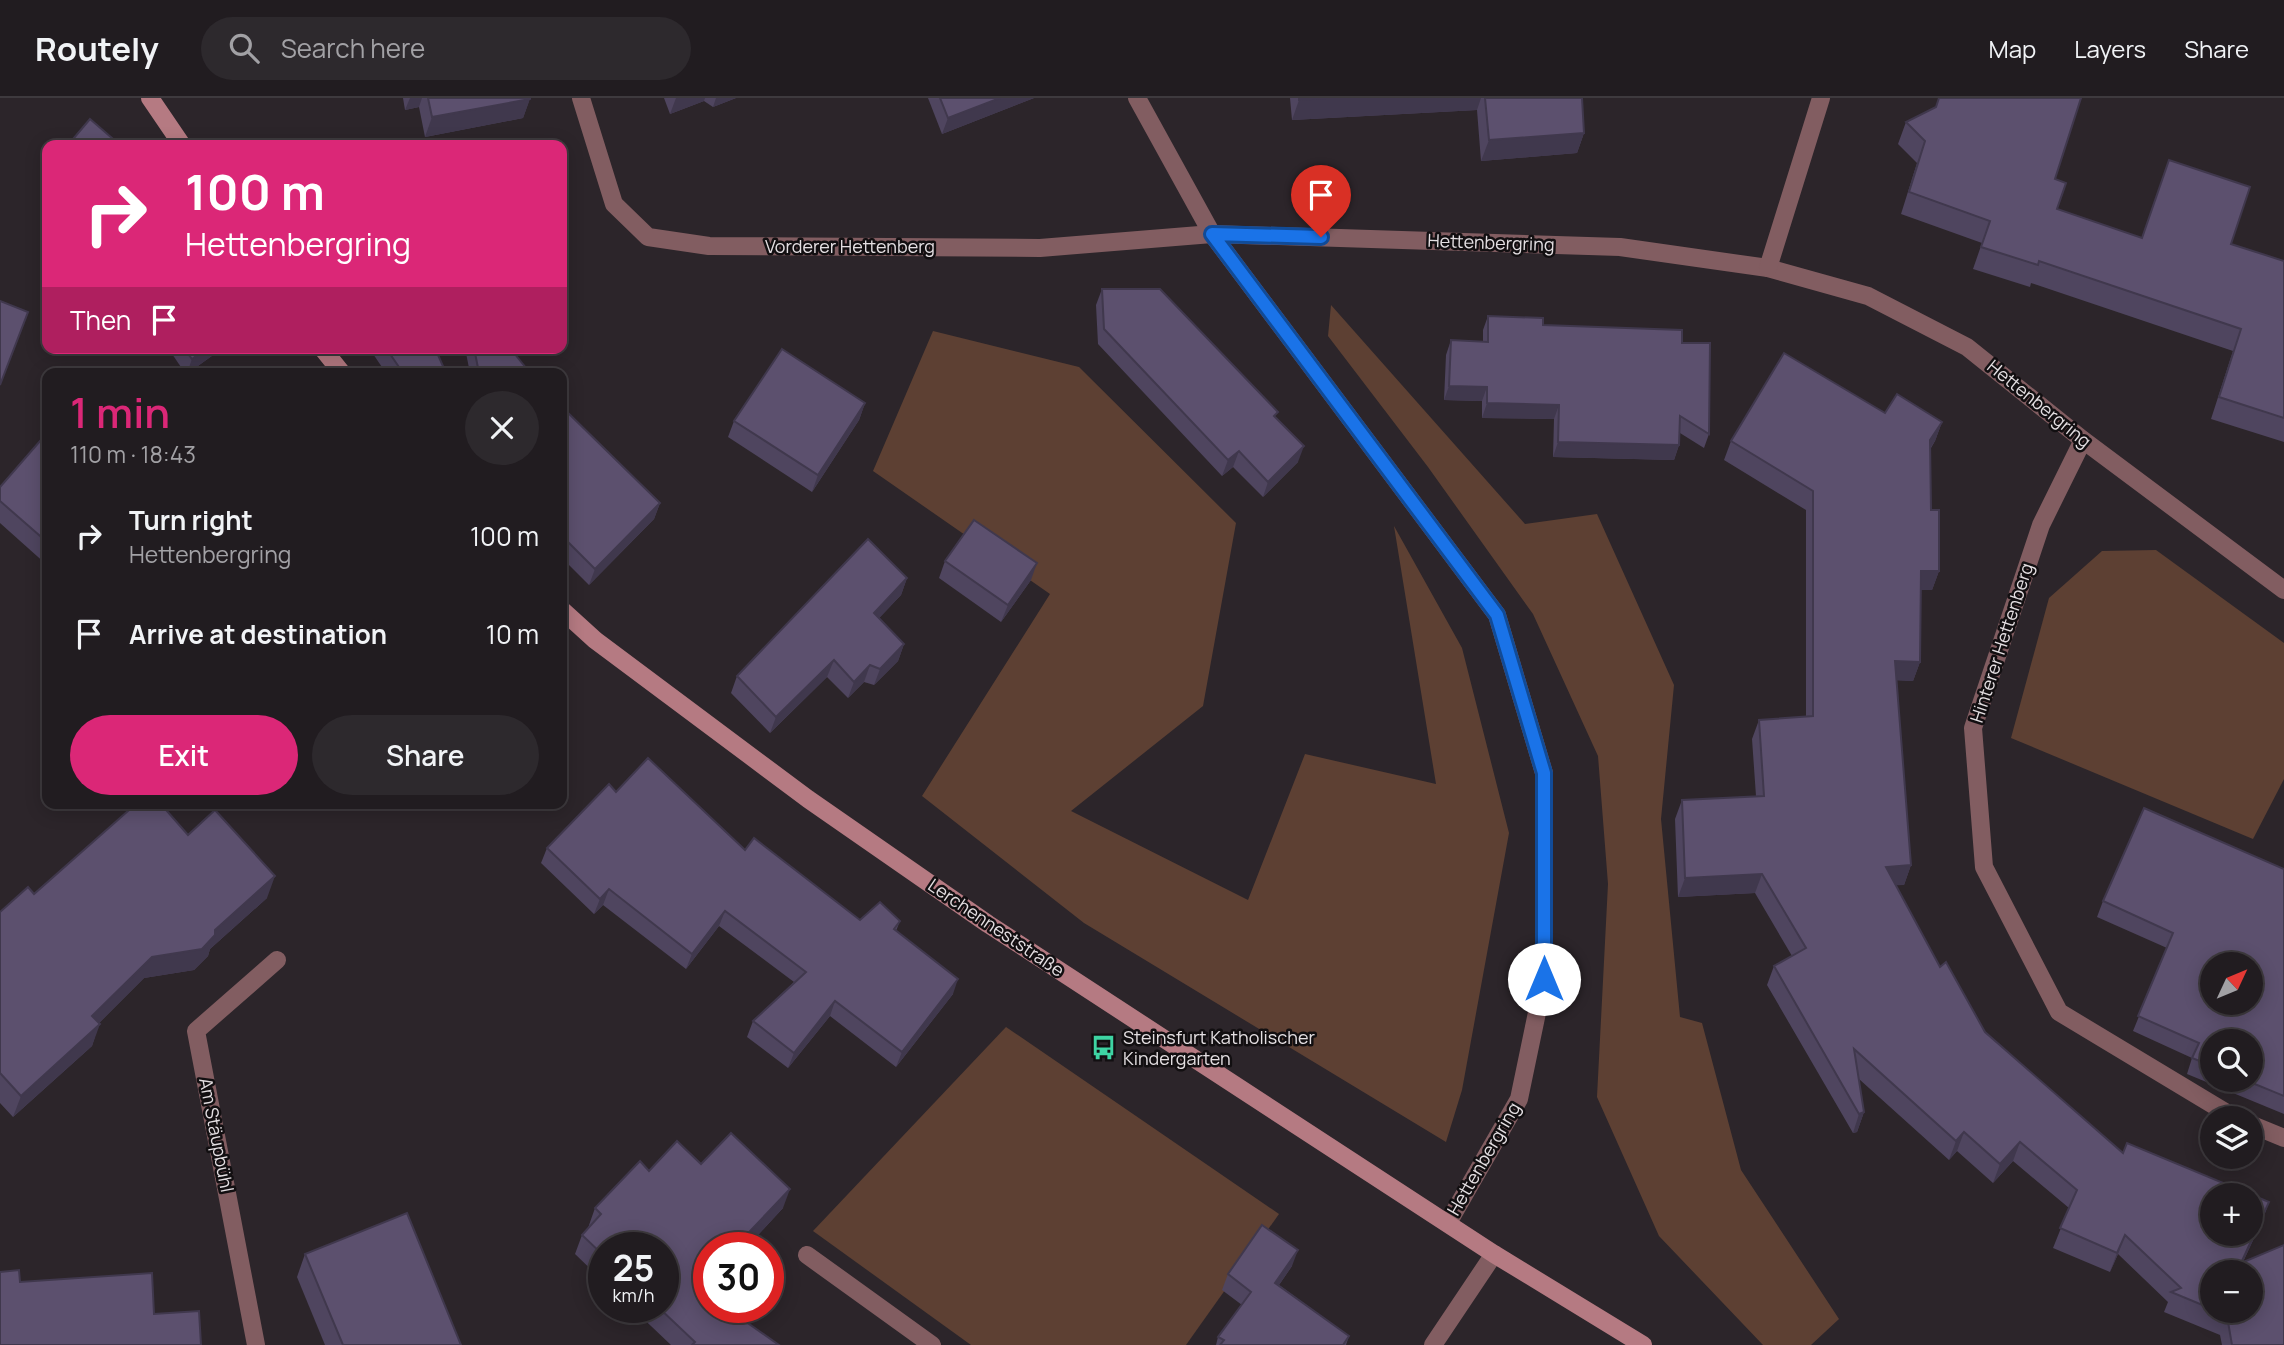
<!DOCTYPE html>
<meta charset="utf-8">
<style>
body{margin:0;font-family:Manrope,sans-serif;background:#2d292d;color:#f1f3f6;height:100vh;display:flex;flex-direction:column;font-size:26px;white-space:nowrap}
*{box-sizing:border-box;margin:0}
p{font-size:23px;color:#a2a1a5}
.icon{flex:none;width:38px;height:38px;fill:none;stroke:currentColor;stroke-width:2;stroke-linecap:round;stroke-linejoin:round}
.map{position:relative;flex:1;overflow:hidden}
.sheet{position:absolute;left:42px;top:270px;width:525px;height:441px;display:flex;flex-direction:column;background:#211c20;border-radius:14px;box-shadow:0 4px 18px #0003,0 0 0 2px #3e3a3e}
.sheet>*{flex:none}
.guide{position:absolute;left:42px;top:42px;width:525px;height:214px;border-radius:14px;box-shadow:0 4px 18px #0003,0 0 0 2px #3e3a3e;background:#db2777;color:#fff;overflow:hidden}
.needle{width:46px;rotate:46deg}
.buttons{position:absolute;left:2200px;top:854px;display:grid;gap:14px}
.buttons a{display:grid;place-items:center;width:63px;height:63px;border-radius:50%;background:#211c20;box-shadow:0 4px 18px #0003,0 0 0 2px #3e3a3e;font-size:35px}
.speed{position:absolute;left:588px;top:1134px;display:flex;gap:14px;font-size:35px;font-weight:700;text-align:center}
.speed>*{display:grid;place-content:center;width:91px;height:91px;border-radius:50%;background:#211c20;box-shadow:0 4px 18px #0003,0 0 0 2px #3e3a3e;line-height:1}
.speed small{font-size:18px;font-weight:400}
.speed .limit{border:10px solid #d22;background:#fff;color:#111}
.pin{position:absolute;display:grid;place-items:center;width:60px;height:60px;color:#fff;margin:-72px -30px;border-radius:50% 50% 50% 0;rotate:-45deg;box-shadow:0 0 7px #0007}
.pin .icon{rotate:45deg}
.me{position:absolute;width:77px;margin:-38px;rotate:0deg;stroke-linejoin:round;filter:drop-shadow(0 0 5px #0008)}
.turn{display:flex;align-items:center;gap:24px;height:147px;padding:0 28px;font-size:32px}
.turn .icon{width:91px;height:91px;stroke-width:2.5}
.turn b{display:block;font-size:49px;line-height:60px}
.then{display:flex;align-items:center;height:66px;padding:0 28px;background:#0003;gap:14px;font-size:26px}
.round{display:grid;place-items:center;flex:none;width:74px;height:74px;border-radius:37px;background:#2d292d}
.summary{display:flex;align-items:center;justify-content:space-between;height:119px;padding:0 28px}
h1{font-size:42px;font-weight:600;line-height:52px;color:#db2777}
.primary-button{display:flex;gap:14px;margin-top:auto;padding:14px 28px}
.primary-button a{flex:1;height:80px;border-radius:42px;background:#db2777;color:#fff;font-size:28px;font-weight:600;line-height:80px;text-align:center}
.primary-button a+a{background:#2d292d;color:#f1f3f6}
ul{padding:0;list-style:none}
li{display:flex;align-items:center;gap:21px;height:98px;padding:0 28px}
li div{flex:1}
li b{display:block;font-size:26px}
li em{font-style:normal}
header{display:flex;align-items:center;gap:42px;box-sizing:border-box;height:98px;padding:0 35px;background:#211c20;border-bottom:2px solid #3e3a3e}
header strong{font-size:33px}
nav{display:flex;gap:38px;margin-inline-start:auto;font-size:24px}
.search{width:490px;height:63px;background:#2d292d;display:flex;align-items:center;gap:18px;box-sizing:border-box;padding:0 24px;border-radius:38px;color:#a2a1a5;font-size:26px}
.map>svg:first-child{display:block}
.green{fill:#5d4033}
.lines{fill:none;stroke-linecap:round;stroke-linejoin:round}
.street{stroke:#825d61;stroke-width:18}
.secondary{stroke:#b57a82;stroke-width:18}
.wall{fill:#4f455f;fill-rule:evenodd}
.shaded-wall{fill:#40384d}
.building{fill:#5c506e;stroke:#40384d;stroke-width:2;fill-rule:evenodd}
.route-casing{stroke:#114b97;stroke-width:18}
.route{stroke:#1a73e8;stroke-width:12}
.labels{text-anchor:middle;stroke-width:5;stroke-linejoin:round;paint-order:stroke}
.street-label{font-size:18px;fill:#e4dfe2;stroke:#120f11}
.poi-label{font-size:18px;fill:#e4dfe2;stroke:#120f11;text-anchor:start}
</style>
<header>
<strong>Routely</strong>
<div class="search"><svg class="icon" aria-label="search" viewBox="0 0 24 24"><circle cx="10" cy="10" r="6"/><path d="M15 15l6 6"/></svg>Search here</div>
<nav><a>Map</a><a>Layers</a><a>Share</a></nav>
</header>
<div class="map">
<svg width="2284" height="1247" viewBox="0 0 2284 1247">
<rect width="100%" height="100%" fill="#2c252a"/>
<g class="green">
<polygon points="1331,207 1525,426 1597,416 1674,587 1661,721 1680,919 1702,925 1741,1072 1839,1221 1811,1247 1763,1247 1659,1138 1597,999 1608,786 1598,658 1533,516 1428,369 1328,238"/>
<polygon points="933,233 1079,269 1236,425 1203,608 1071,713 1248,802 1305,656 1436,686 1394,428 1462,550 1509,735 1462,992 1446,1044 1084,825 922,698 1050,496 873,373"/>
<polygon points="2156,452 2284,545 2284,681 2253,741 2011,640 2049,500 2102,453"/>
<polygon points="1006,929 1279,1116 1186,1247 971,1247 813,1133"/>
</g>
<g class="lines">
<g class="street">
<polyline points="581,0 614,106 648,139 709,148 1040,150 1212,136 1620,149 1768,170 1868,198 1967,249 2083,342 2284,492"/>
<polyline points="1137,0 1212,136 1497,517 1544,675 1544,881 1519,1001 1448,1125"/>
<polyline points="1768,170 1821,0"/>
<polyline points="2083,342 2041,427 1973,630 1984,769 2059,914 2235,1020"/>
<polyline points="2250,1026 2284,1040"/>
<polyline points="807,1157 932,1247"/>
<polyline points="256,1247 196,933 277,862"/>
<polyline points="1433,1247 1494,1156"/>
</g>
<g class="secondary">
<polyline points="150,0 182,47"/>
<polyline points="322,250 342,275"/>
<polyline points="562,512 595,542 808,701 988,826 1494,1156 1643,1247"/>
</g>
</g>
<g class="wall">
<polygon points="403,0 530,0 523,20 425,39 419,9 405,12"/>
<polygon points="664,0 736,0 713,9 704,3 670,16"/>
<polygon points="928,0 1034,0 942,36"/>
<polygon points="1290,0 1582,0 1584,35 1577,55 1481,63 1477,12 1292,22"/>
<polygon points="1939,0 2081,0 2055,81 2057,111 2142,140 2231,146 2284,163 2284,344 2211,321 2233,253 2031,185 2030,189 1973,171 1982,145 1901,116 1917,65 1898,46 1906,24 1936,10"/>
<polygon points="1102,191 1276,320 1298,364 1263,399 1233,369 1222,378 1098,246 1096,207"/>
<polygon points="1488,218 1543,227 1682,245 1709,336 1704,350 1680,335 1679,347 1674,362 1553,359 1554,321 1482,320 1482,303 1444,302 1446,257 1451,242 1483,244 1483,232"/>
<polygon points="168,250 223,250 188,275 185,275"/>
<polygon points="369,250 435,250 446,275 386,275"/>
<polygon points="465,250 510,250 530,275 470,275"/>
<polygon points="865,305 859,322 812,394 728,339 734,323"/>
<polygon points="562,309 660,405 654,421 589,487 562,460"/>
<path d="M1885,315L1942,324L1935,343L1931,350V412L1939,473L1932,492H1921L1920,564L1913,583L1896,582L1911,767L1904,787H1896L1940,869L1985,934L2123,1055L2269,1104L2262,1123L2243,1164L2284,1247H2222L2220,1237L2164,1214L2168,1204L2118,1156L2110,1174L2053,1150L2069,1110L2013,1063L1993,1085L1957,1053L1949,1062L1859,981L1864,1014L1857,1034L1853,1035L1767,887L1774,868L1792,858L1755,795L1678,799L1675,721L1682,702L1756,698L1752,641L1759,622L1806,619V412L1724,362L1731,343ZM2212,1174L2250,1213H2212Z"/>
<polygon points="47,335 47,467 0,425 0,389"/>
<polygon points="945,463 1031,482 1001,524 939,480"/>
<polygon points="907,480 901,497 879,520 904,546 898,563 874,587 864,584 848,600 827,579 770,635 731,595 737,578"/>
<polygon points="616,694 745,752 860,822 900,823 896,833 953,896 896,969 830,918 788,970 747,939 753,923 794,884 719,828 686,871 603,807 594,816 541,765 547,750"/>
<polygon points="188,737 267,800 210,851 208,858 194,872 144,880 99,925 92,948 13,1019 0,1005 0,814 34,796"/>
<path d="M2284,771V1016L2187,976L2192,960L2133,933L2167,850L2097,819L2103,803ZM2212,943L2250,982H2212Z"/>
<polygon points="701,1066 783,1110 746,1150 709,1150 709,1189 704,1194 779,1247 671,1247 631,1209 663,1209 604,1150 604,1184 575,1156 582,1137 588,1130 595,1110 649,1073"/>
<polygon points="305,1156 461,1247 325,1247 297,1179"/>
<polygon points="1292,1168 1279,1187 1349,1238 1346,1247 1216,1247 1218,1239 1242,1207 1222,1192 1228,1176"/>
</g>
<g class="shaded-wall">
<polygon points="410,0 422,0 419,9 405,12"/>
<polygon points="676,0 705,0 704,3 670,16"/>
<polygon points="716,0 736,0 713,9"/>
<polygon points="1000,0 1034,0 942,36 948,20"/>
<polygon points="1326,0 1481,0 1477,12 1292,22 1299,2"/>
<polygon points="530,1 523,20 425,39 432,19"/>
<polygon points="1584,35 1577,55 1481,63 1489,42"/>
<polygon points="207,250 223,250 188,275 187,275 192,261"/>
<polygon points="1449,288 1487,289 1482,303 1444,302"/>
<polygon points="865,305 859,322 812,394 818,377"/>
<polygon points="1487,305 1559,307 1554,321 1482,320"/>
<polygon points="1942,324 1935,343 1923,361 1930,342"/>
<polygon points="1558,344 1679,347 1674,362 1553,359"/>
<polygon points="1304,348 1298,364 1263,399 1268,384"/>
<polygon points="1239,353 1233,369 1222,378 1228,362"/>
<polygon points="660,405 654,421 589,487 595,471"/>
<polygon points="1037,465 1031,482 1001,524 1008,507"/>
<polygon points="1921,473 1939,473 1932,492 1914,492"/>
<polygon points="907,480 901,497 868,532 874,515"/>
<polygon points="904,546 898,563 874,587 880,571"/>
<polygon points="834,562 827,579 770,635 776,619"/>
<polygon points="1895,563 1920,564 1913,583 1888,582"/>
<polygon points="870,567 864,584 848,600 854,584"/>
<polygon points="1911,767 1904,787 1879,788 1886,769"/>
<polygon points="1762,776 1755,795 1678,799 1685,780"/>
<polygon points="275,778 267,800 210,851 208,858 194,872 144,880 84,940 92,918 152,859 215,832"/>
<polygon points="609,791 603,807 594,816 600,801"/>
<polygon points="725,813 719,828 686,871 692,856"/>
<polygon points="958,881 953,896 896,969 902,954"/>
<polygon points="835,903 830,918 788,970 794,955"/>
<polygon points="100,926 92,948 13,1019 21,998"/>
<polygon points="1864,1014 1857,1034 1853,1035 1859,1016"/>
<polygon points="1964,1034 1957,1053 1949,1062 1956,1043"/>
<polygon points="2020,1044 2013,1063 1993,1085 2000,1066"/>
<polygon points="790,1091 783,1110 746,1150 734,1150"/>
<polygon points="2269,1104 2262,1123 2238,1174 2241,1165"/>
<polygon points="2125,1137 2118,1156 2110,1174 2117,1155"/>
<polygon points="1298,1152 1292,1168 1270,1200 1275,1185"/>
<polygon points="709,1177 709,1189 690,1209 697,1190"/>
</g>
<g class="building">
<polygon points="428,0 530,0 530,1 432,19"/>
<polygon points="940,0 1000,0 948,20"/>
<polygon points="1299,0 1326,0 1299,2"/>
<polygon points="1485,0 1582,0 1584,35 1489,42"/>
<polygon points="1939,0 2081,0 2055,81 2066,85 2057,111 2142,140 2169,62 2250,89 2231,146 2284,163 2284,320 2219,299 2241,231 2039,163 2038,167 1981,149 1990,123 1909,94 1925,43 1906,24 1936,9"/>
<polygon points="90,21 120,47 68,47"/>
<polygon points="1102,191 1160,191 1278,314 1274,318 1304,348 1268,384 1239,353 1228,362 1104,231"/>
<polygon points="0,203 28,214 0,287"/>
<polygon points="1488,218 1543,220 1543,227 1682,232 1682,245 1710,245 1709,336 1680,318 1679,347 1558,344 1559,307 1487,305 1487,289 1449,288 1451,242 1488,244"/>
<polygon points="184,250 207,250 192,261"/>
<polygon points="386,250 435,250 446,275 403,275"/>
<polygon points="474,250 510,250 530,275 479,275"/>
<polygon points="782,251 865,305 818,377 734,323"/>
<path d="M1784,255L1885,315L1897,296L1942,324L1930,342L1931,412H1939V473H1921L1920,564L1895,563L1911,767L1886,769L1940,869L1946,864L1985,934L2123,1055L2127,1045L2269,1104L2241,1165L2284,1147V1247H2232L2227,1218L2216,1213H2250V1174H2212V1211L2171,1194L2181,1190L2125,1137L2117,1155L2060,1130L2077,1092L2020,1044L2000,1066L1964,1034L1956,1043L1854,951L1864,1014L1859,1016L1774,868L1806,850L1762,776L1685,780L1682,702L1764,698L1759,622L1813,618V393L1731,343ZM2212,1097H2250V1136H2212Z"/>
<polygon points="562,309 660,405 595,471 562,438"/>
<polygon points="47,335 47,444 0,403 0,389"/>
<polygon points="974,422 1037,465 1008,507 945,463"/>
<polygon points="868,441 907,480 874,515 904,546 880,571 870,567 854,584 834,562 776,619 737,578"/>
<polygon points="648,660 745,752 754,740 860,822 880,804 900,823 894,831 958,881 902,954 835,903 794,955 753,923 806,874 725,813 692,856 609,791 600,801 547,750 609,686 616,694"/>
<polygon points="137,705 160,705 188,737 215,712 275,778 215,832 215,837 202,851 152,859 92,918 100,926 21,998 0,975 0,814 28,789 34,796"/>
<path d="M2144,710L2284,771V998L2245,982H2250V943H2212V968L2192,960L2199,945L2138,918L2173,835L2103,803ZM2212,866H2250V905H2212Z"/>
<polygon points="731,1035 790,1091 734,1150 709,1150 709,1177 697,1190 709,1198 709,1209 725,1209 779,1247 692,1247 695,1244 658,1209 663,1209 663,1150 604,1150 604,1158 582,1137 601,1116 595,1110 640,1063 649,1073 677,1043 701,1066"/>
<polygon points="407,1115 461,1247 343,1247 305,1156"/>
<polygon points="1262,1127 1298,1152 1275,1185 1349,1238 1343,1247 1220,1247 1224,1242 1218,1239 1251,1194 1228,1176"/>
<polygon points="19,1172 20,1184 152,1175 154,1216 199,1213 201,1247 0,1247 0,1174"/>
</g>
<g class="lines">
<defs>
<polyline id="route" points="1321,139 1212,136 1497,517 1544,675 1544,881"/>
</defs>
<use href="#route" class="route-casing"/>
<use href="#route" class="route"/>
</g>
<defs>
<symbol id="bus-bare" viewBox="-9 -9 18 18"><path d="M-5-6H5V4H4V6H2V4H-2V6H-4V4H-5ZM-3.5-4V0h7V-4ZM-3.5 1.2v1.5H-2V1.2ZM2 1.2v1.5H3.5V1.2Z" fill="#3ed4a3" stroke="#120f11" stroke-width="2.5" paint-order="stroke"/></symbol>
</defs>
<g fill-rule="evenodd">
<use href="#bus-bare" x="1086" y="932" width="35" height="35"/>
</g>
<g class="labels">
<g class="street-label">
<text transform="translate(1491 145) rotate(2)" y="6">Hettenbergring</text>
<text x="850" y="155">Vorderer Hettenberg</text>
<text transform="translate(2039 306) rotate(39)" y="6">Hettenbergring</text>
<text transform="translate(2002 545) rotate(-72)" y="6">Hinterer Hettenberg</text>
<text transform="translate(996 830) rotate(34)" y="6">Lerchenneststraße</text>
<text transform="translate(216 1037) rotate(79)" y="6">Am Stäupbühl</text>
<text transform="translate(1484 1061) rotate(-60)" y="6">Hettenbergring</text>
</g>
<g class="poi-label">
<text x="1123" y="946">Steinsfurt Katholischer<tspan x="1123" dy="21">Kindergarten</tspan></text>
</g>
</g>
</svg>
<div class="buttons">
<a><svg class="needle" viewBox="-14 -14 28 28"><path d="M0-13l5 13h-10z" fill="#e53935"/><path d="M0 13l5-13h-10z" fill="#a2a1a5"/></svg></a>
<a><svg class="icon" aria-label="search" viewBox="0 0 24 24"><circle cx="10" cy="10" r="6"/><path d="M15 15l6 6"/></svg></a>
<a><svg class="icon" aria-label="layers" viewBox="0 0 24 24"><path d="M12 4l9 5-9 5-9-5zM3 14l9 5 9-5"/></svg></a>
<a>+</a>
<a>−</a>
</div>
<div class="speed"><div>25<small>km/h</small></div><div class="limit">30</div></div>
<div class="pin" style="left:1321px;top:139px;background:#d93025"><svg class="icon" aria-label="arrive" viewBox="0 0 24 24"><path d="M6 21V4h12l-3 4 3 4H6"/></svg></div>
<svg class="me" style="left:1544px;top:881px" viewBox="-20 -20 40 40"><circle r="19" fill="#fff"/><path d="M0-13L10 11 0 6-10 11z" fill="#1a73e8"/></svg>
<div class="guide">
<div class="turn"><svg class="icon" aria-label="right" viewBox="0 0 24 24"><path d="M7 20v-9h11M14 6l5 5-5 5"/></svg><div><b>100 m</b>Hettenbergring</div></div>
<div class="then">Then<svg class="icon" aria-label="arrive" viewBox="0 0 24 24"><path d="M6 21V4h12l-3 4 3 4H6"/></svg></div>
</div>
<section class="sheet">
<div class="summary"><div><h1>1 min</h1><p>110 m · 18:43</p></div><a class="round"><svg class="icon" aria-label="close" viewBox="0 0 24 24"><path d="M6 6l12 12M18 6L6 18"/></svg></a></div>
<ul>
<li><svg class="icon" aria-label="right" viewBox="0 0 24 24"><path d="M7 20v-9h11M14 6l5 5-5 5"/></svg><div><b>Turn right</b><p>Hettenbergring</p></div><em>100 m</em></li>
<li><svg class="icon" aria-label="arrive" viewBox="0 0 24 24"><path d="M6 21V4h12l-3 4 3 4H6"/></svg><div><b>Arrive at destination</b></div><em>10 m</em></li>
</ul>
<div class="primary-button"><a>Exit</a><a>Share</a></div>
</section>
</div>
